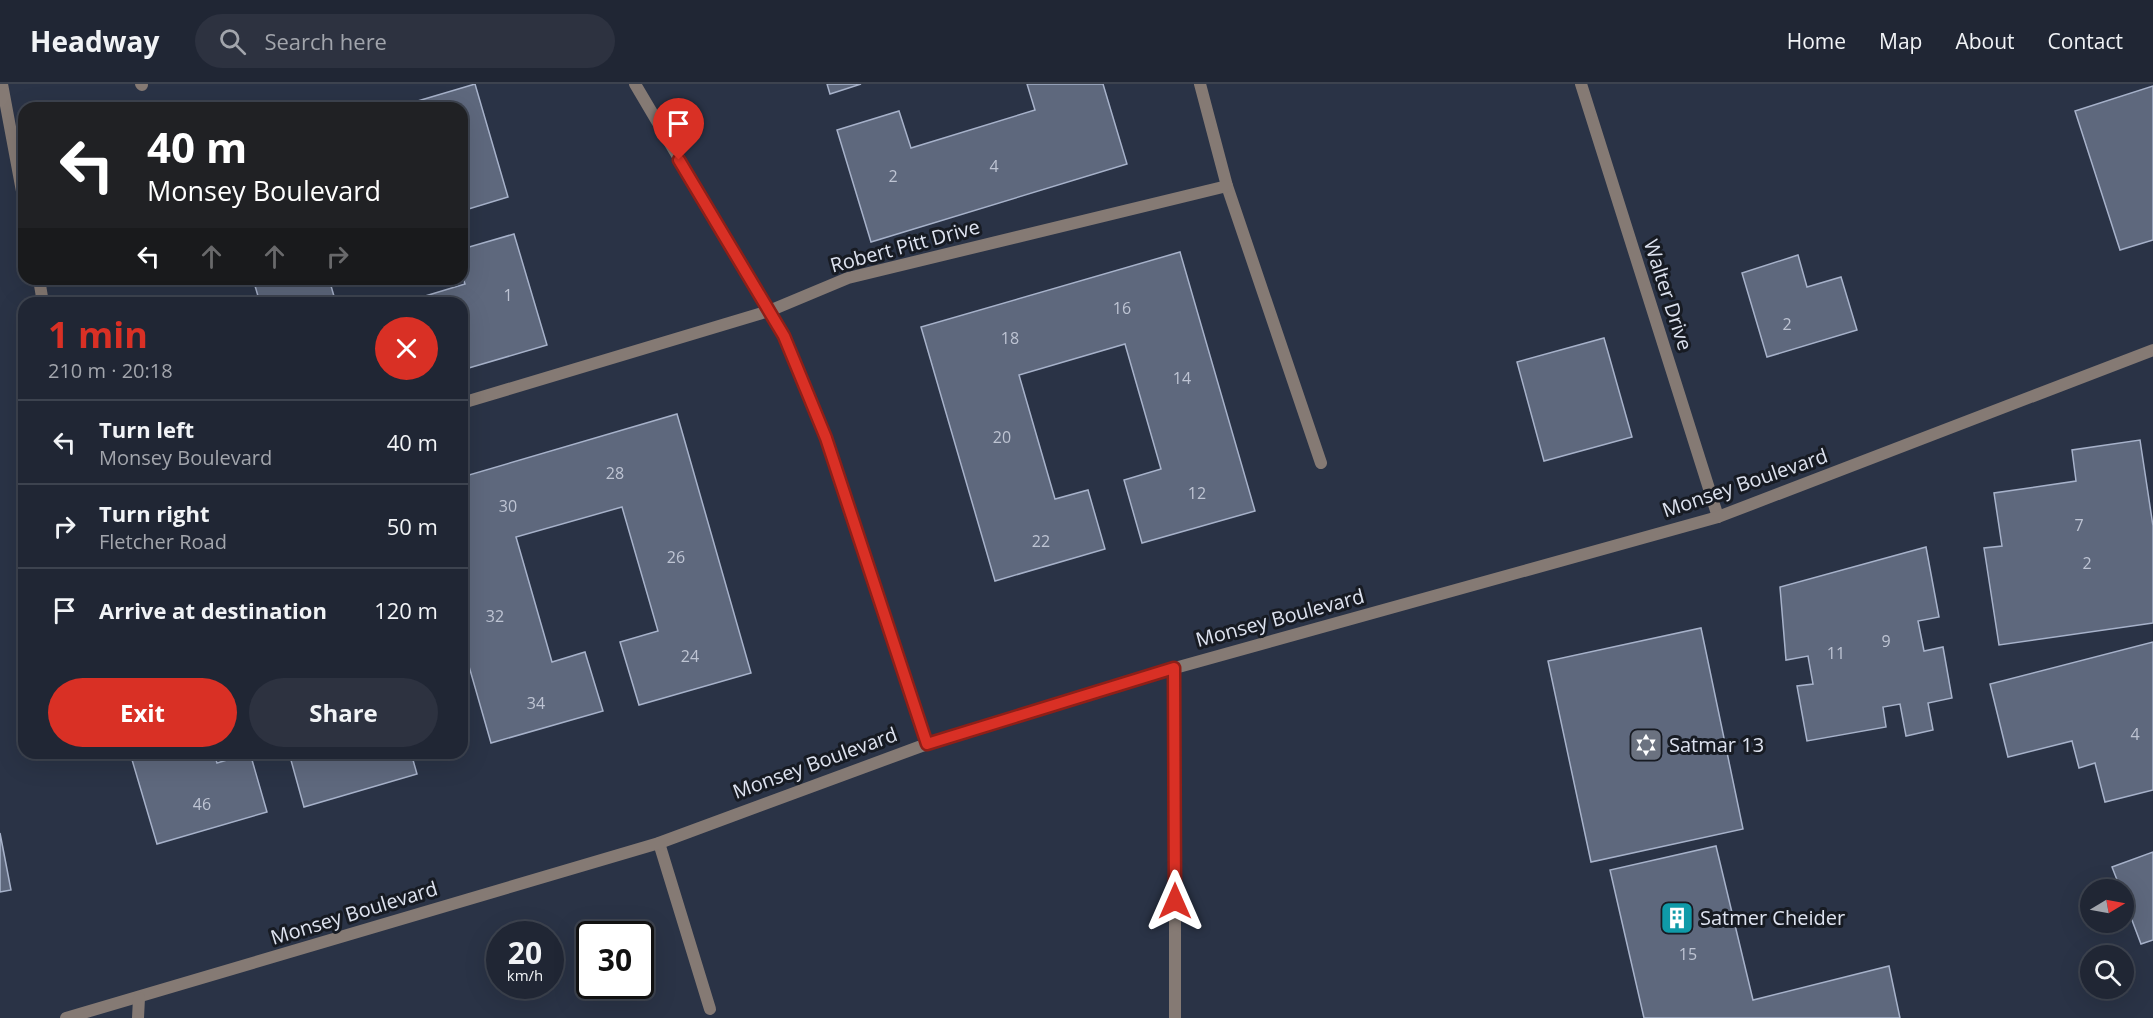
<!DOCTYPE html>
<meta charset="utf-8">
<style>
body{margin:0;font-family:"Open Sans",sans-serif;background:#2d3240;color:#f1f3f6;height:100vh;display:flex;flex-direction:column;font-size:22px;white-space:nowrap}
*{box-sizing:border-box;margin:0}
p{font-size:20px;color:#a2a5ac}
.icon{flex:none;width:33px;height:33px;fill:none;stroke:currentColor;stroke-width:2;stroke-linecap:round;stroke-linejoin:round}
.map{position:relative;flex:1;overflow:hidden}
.panel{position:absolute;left:18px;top:213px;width:450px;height:462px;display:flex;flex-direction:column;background:#202634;border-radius:18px;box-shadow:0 6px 24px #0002,0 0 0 2px #3d434f}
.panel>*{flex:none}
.top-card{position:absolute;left:18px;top:18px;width:450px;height:183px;border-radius:18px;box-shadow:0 6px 24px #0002,0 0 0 2px #3d434f;background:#202124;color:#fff;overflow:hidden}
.needle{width:39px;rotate:80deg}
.buttons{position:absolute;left:2080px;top:795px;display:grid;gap:12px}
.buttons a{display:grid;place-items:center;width:54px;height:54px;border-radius:50%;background:#202634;box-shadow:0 6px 24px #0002,0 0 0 2px #3d434f;font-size:30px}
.speed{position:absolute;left:486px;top:837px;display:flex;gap:12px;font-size:30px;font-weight:700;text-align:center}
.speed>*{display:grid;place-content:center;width:78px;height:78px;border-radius:50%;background:#202634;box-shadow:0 6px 24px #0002,0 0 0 2px #3d434f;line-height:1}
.speed small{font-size:15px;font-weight:400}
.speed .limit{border:3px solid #111;border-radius:9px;background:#fff;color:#111}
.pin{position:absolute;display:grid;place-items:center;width:51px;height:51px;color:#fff;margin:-62px -26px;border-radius:50% 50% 50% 0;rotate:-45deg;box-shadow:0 0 6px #0007}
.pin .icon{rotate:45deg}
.me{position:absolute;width:66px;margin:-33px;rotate:0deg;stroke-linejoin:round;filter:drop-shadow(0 0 4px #0008)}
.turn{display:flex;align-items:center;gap:21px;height:126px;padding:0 30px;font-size:27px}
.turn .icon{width:78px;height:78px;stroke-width:2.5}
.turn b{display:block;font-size:42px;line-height:51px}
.lanes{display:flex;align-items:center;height:57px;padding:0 30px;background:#0003;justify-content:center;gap:30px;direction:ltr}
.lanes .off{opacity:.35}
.round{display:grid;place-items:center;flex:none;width:63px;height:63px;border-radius:32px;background:#2d3240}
.overview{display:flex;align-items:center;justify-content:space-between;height:102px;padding:0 30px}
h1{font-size:36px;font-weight:700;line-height:45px;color:#d93025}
.primary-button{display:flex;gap:12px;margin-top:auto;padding:12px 30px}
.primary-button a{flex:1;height:69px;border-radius:36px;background:#d93025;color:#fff;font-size:24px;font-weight:700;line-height:69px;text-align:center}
.primary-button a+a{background:#2d3240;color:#f1f3f6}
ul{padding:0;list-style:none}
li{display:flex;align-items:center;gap:18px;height:84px;padding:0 30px;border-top:2px solid #3d434f}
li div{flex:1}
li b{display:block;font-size:22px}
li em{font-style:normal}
header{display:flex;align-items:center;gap:36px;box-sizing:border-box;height:84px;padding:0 30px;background:#202634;border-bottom:2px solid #3d434f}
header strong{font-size:28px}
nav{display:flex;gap:33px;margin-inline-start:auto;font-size:21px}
.search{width:420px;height:54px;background:#2d3240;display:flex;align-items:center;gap:15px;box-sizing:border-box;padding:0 21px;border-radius:33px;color:#a2a5ac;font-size:22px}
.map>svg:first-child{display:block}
.building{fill:#5e687d;stroke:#a7b2ca;stroke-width:1.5}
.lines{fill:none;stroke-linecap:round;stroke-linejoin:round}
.service{stroke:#857a74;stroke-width:12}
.minor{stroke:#857a74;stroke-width:12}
.route-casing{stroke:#8d1f18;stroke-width:15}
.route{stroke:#d93025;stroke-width:10}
.labels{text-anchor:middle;stroke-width:6;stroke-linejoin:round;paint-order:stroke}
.number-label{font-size:16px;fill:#bec4d3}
.street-label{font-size:20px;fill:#dee3f0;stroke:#171b23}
.poi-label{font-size:20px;fill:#dee3f0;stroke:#171b23;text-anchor:start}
</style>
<header>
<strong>Headway</strong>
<div class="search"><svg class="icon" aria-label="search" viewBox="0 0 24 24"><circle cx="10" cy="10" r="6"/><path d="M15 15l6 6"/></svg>Search here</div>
<nav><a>Home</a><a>Map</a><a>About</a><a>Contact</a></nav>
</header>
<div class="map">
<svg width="2153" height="934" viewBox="0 0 2153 934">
<rect width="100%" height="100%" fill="#2a3346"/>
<g class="building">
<polygon points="475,0 508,113 462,127 462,24 394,24"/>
<polygon points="827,0 861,0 830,10"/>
<polygon points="1027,0 1103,0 1127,80 871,158 837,46 899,27 911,64 1035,26"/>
<polygon points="2153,2 2153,156 2120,166 2075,27"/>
<polygon points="514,150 547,261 462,286 462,219 402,219 465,200 462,191 462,165"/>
<polygon points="1180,168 1255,427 1142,459 1124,396 1161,385 1125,260 1019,291 1055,415 1088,406 1105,465 995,497 921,243"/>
<polygon points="1798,171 1807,203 1841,193 1857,246 1767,273 1742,189"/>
<polygon points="253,195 329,195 336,219 260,219"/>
<polygon points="1604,254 1632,353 1544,377 1517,278"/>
<polygon points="677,330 751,589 639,621 620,558 658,547 622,423 516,453 552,578 585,568 603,627 491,659 462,558 462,393"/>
<polygon points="2140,356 2153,442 2153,539 1999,561 1984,464 2002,462 1994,409 2076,397 2072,366"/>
<polygon points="1926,463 1939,533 1918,537 1924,567 1943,563 1952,614 1928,619 1933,646 1906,652 1900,620 1883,623 1886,643 1807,657 1797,602 1813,600 1808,572 1786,576 1780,503"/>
<polygon points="1701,544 1743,745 1591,778 1548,577"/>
<polygon points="2153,558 2153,706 2105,718 2095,679 2079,684 2072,657 2008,673 1990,600"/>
<polygon points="130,669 214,669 217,679 250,669 267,728 157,760"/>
<polygon points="289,669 411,669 417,690 304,723"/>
<polygon points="0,749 11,806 0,808"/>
<polygon points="1716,762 1753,916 1889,882 1900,934 1644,934 1610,786"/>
<polygon points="2153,768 2153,856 2141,860 2124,815 2124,806 2121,806 2112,783"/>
</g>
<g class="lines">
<g class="service">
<polyline points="2,0 24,118"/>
<polyline points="141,0 142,1"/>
<polyline points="1227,102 1321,379"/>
<polyline points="39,195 43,219"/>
<polyline points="462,319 769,227 848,194 1227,102 1200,0"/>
<polyline points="659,759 710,925"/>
</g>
<g class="minor">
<polyline points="635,0 784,252 826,354 927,660"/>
<polyline points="1581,0 1718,433"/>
<polyline points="1175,584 1175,934"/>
<polyline points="66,934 659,759 927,660 1175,584 1718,433 2153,266"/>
<polyline points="138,934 139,914"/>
</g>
</g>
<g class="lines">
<defs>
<polyline id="route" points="679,76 784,252 826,354 927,660 1174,584 1175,817"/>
</defs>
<use href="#route" class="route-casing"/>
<use href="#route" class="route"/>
</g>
<defs>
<symbol id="synagogue-square" viewBox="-11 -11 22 22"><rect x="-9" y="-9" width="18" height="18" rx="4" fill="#6b7280" stroke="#171b23"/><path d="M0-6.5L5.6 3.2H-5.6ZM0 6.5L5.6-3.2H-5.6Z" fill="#fff"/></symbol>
<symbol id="building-square" viewBox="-11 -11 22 22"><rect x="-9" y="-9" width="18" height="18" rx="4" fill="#0f9aa8" stroke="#171b23"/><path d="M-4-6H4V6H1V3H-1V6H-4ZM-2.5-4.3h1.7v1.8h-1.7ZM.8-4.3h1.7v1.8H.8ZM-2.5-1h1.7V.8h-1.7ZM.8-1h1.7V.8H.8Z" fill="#fff"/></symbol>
</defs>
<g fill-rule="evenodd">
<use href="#synagogue-square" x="1627" y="642" width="38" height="38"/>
<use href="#building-square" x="1658" y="815" width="38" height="38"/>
</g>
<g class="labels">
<g class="number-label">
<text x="994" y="88">4</text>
<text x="893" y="98">2</text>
<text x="508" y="217">1</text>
<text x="1122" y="230">16</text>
<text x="1787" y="246">2</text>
<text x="1010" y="260">18</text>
<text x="1182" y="300">14</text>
<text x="1002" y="359">20</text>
<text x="615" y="395">28</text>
<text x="1197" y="415">12</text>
<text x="508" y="428">30</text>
<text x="2079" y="447">7</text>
<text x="1041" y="463">22</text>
<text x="676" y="479">26</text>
<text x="2087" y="485">2</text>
<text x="495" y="538">32</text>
<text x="1886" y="563">9</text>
<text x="1836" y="575">11</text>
<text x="690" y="578">24</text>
<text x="536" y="625">34</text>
<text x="2135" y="656">4</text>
<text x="202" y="726">46</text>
<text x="1688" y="876">15</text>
</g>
<g class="street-label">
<text transform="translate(905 162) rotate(-15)" y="7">Robert Pitt Drive</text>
<text transform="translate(1668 211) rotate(72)" y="7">Walter Drive</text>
<text transform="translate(1745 399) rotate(-19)" y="7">Monsey Boulevard</text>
<text transform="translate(1280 534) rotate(-15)" y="7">Monsey Boulevard</text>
<text transform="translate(815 679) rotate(-20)" y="7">Monsey Boulevard</text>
<text transform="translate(354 829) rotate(-17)" y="7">Monsey Boulevard</text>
</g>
<g class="poi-label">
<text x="1669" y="668">Satmar 13</text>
<text x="1700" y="841">Satmer Cheider</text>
</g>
</g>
</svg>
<div class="buttons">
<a><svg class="needle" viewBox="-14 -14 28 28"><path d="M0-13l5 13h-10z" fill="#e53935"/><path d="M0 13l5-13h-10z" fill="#a2a5ac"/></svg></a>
<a><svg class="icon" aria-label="search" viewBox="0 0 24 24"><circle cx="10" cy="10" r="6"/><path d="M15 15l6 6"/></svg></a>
</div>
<div class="speed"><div>20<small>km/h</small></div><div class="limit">30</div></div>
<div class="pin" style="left:679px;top:76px;background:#d93025"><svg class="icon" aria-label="arrive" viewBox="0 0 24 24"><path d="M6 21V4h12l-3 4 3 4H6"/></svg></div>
<svg class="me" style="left:1175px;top:817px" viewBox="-20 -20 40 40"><path d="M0-17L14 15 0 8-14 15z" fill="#d93025" stroke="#fff" stroke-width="4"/></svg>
<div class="top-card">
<div class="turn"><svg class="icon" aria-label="left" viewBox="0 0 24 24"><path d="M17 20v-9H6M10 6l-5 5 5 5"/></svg><div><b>40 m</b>Monsey Boulevard</div></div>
<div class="lanes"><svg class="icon" aria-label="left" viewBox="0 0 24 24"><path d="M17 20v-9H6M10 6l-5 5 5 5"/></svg><svg class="icon off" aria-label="ahead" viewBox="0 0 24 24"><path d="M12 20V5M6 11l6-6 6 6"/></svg><svg class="icon off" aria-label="ahead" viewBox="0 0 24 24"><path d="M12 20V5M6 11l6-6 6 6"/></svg><svg class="icon off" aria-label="right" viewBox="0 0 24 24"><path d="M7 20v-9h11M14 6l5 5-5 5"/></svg></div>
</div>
<section class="panel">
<div class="overview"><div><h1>1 min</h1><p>210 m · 20:18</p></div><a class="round" style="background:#d93025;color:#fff"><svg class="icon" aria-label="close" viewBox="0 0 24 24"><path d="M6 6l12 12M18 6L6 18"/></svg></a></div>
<ul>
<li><svg class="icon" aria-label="left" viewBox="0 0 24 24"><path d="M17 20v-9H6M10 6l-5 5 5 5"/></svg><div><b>Turn left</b><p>Monsey Boulevard</p></div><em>40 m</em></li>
<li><svg class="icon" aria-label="right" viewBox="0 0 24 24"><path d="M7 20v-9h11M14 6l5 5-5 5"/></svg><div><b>Turn right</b><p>Fletcher Road</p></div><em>50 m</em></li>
<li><svg class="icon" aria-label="arrive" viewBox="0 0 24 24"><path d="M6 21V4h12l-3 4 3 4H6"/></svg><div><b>Arrive at destination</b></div><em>120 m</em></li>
</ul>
<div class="primary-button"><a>Exit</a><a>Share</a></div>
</section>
</div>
